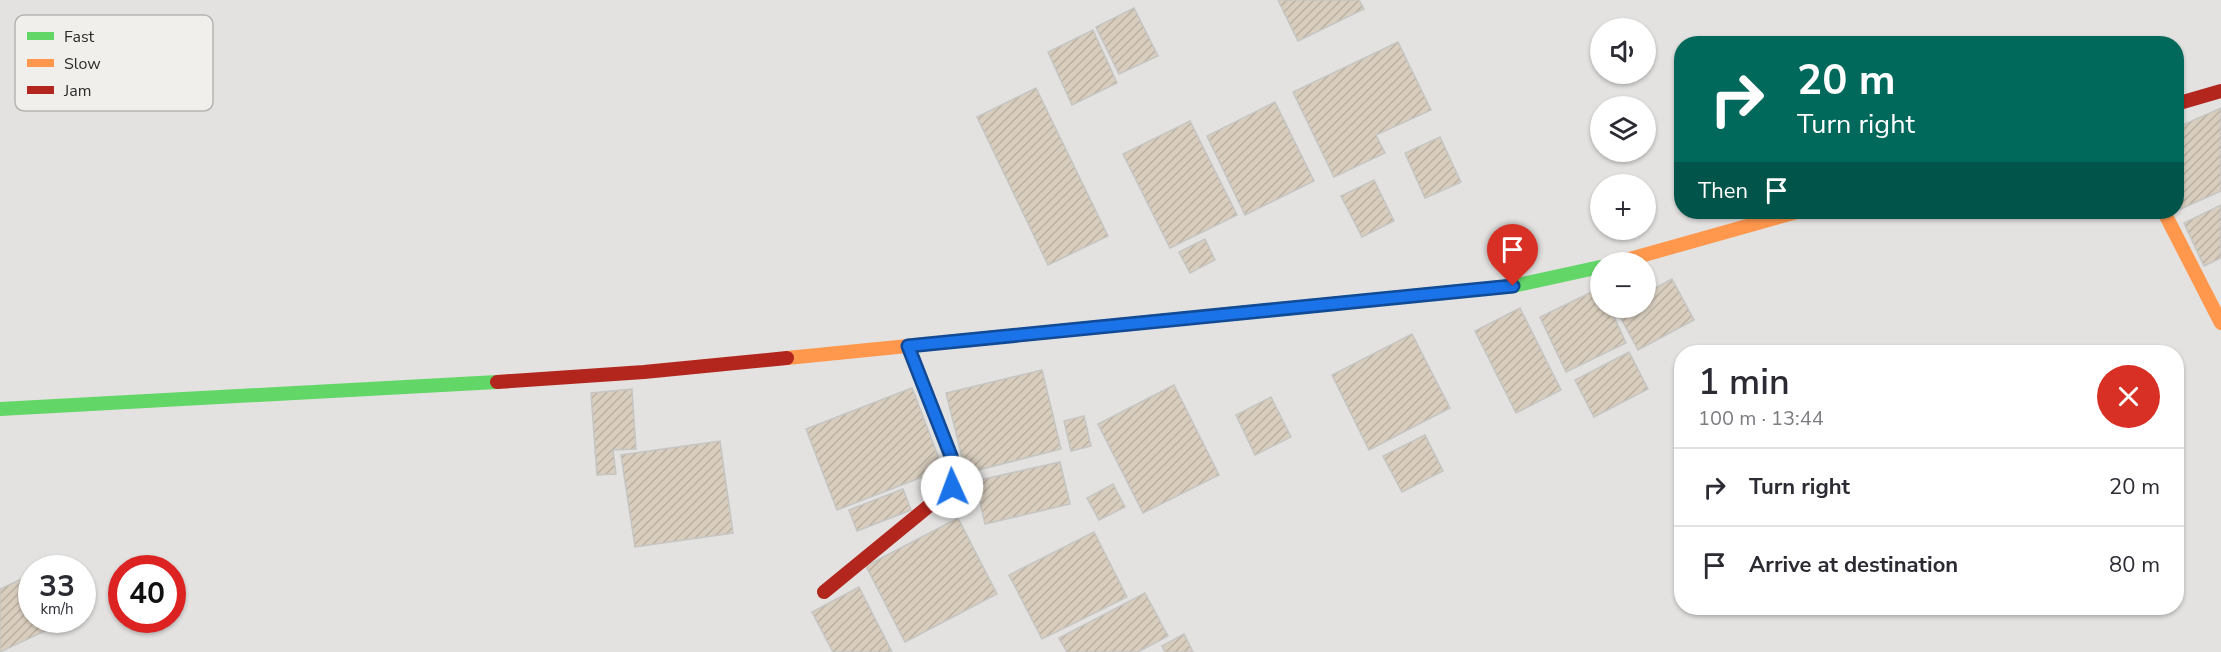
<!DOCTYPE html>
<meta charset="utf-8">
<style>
body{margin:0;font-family:"Nunito Sans",sans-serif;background:#f7f7f7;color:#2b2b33;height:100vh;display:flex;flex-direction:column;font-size:22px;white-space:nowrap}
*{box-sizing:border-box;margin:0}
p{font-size:20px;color:#7c7c81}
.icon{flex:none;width:33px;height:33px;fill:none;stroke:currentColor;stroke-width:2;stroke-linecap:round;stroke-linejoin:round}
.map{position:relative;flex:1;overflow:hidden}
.panel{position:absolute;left:1674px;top:345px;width:510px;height:270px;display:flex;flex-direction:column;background:#fff;border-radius:24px;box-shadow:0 2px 4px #0004}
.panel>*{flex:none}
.guide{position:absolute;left:1674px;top:36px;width:510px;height:183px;border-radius:24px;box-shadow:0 2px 4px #0004;background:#00695c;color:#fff;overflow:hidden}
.tools{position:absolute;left:1590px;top:18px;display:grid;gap:12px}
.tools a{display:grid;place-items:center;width:66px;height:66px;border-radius:50%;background:#fff;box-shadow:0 2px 4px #0004;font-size:30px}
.speed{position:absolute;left:18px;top:555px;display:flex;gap:12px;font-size:30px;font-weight:700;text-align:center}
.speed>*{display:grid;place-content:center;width:78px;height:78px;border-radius:50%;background:#fff;box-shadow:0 2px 4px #0004;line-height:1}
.speed small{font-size:15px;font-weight:400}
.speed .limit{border:9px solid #d22;background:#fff;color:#111}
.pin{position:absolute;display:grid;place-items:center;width:51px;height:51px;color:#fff;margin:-62px -26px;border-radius:50% 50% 50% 0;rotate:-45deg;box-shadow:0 0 6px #0007}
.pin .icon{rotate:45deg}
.me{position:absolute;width:66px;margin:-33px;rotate:358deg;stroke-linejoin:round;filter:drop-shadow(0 0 4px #0008)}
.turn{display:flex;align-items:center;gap:21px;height:126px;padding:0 24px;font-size:27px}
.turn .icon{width:78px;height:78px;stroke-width:2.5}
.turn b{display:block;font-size:42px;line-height:51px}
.then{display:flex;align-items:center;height:57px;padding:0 24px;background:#0003;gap:12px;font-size:22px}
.round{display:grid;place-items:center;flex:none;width:63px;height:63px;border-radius:32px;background:#f7f7f7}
.overview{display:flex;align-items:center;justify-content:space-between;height:102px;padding:0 24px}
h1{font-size:36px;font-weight:600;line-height:45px}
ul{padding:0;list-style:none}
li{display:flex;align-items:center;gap:18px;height:78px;padding:0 24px;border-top:2px solid #e1e1e2}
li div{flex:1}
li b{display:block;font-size:22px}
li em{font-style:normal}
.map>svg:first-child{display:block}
.building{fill:url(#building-hatch);stroke:#c5c5c3;stroke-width:1.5}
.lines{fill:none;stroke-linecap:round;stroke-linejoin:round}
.fast{stroke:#63d668;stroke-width:14}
.slow{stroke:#ff974d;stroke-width:14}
.jam{stroke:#b3261e;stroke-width:14}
.route-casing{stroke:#114b97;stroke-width:15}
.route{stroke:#1a73e8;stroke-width:10}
.key{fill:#f1efec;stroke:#b6b4b2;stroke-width:1.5}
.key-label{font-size:16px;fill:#2b2b2a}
</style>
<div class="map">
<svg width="2221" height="652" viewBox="0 0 2221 652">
<defs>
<pattern id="building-hatch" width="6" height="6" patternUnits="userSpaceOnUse" patternTransform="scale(1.5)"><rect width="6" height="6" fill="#d9cebe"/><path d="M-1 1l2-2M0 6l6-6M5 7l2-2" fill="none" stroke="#bab1a3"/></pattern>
</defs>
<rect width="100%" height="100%" fill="#e3e2e0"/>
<g class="building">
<polygon points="1278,0 1359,0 1364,9 1298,41"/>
<polygon points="1134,8 1158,56 1119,74 1096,27"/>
<polygon points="1093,30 1117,83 1072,105 1048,52"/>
<polygon points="1398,42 1431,110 1376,135 1385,153 1334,177 1293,92"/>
<polygon points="1036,88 1108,236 1048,265 977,117"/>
<polygon points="1275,102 1314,181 1245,215 1207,136"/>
<polygon points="2221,108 2221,191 2176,211 2176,128"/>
<polygon points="1190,121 1237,215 1170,248 1123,154"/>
<polygon points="1440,137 1461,182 1425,198 1405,153"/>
<polygon points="1374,180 1394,221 1362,237 1341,196"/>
<polygon points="2221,205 2221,258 2204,266 2184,223"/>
<polygon points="1205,239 1215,260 1190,273 1179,252"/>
<polygon points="1672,279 1694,320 1638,350 1616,309 1646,308 1646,293"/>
<polygon points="1600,288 1600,308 1610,308 1626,343 1566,372 1540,317"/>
<polygon points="1520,308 1561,390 1516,413 1475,331"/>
<polygon points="1412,334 1450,408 1369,450 1332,375"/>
<polygon points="1629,352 1648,389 1594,417 1575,380"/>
<polygon points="1042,370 1061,449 966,473 946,393"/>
<polygon points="1174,385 1219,475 1143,513 1098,424"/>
<polygon points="912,388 943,469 837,510 806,429"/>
<polygon points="632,389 636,449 613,450 616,474 597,475 591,393"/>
<polygon points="1271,397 1291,437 1255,455 1236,415"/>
<polygon points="1084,416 1091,446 1071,451 1064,421"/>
<polygon points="1425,435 1443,471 1402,492 1383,456"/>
<polygon points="720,441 733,533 635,547 621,455"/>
<polygon points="1060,462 1070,504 985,524 975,481"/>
<polygon points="1113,484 1125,507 1099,520 1087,498"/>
<polygon points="903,489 911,510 857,531 849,510"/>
<polygon points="958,518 997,594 905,642 866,566"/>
<polygon points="1094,532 1127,597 1042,639 1009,575"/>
<polygon points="32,574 32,620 58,620 60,624 0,652 0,589"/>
<polygon points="859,587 892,652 833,652 812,612"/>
<polygon points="1145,593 1168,636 1138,652 1067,652 1059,638"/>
<polygon points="1184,634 1193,652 1165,652 1162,646"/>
</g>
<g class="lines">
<g class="fast">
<polyline points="1230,314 1513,286 1600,267"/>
<polyline points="0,409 497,382"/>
</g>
<g class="slow">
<polyline points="2164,212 2221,323"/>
<polyline points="1619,262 1797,212"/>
<polyline points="787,358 1230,314"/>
</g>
<g class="jam">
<polyline points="2176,104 2221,91"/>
<polyline points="497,382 644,372 787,358"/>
<polyline points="824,592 952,487 954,472 951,456 908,346"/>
</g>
</g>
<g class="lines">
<defs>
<polyline id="route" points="952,487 954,472 951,456 908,346 1513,286"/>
</defs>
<use href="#route" class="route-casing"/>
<use href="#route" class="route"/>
</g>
<rect x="15" y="15" width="198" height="96" rx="9" class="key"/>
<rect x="27" y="32" width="27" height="8" fill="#63d668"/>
<rect x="27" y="59" width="27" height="8" fill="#ff974d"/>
<rect x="27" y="86" width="27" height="8" fill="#b3261e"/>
<g class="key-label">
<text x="64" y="42">Fast</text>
<text x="64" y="69">Slow</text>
<text x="64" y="96">Jam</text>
</g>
</svg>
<div class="tools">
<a><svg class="icon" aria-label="sound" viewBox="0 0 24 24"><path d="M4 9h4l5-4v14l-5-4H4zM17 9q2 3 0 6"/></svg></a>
<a><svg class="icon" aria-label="layers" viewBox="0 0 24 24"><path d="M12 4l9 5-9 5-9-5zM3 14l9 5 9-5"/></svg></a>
<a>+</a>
<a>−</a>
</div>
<div class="speed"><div>33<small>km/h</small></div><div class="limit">40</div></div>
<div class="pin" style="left:1513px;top:286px;background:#d93025"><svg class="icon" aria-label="arrive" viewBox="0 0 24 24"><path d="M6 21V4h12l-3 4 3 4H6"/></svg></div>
<svg class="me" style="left:952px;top:487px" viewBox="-20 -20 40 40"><circle r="19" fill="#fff"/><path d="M0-13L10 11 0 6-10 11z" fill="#1a73e8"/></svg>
<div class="guide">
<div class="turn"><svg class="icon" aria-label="right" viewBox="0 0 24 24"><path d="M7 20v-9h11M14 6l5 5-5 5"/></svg><div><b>20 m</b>Turn right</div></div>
<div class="then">Then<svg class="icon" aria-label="arrive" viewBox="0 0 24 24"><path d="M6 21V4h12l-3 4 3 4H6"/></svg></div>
</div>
<section class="panel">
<div class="overview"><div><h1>1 min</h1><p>100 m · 13:44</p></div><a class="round" style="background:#d93025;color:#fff"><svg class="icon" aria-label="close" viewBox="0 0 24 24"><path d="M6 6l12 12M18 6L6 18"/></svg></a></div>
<ul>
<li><svg class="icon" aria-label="right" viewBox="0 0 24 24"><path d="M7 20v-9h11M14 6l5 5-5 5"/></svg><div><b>Turn right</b></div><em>20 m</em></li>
<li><svg class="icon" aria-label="arrive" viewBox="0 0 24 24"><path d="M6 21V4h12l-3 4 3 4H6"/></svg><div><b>Arrive at destination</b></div><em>80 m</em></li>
</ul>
</section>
</div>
